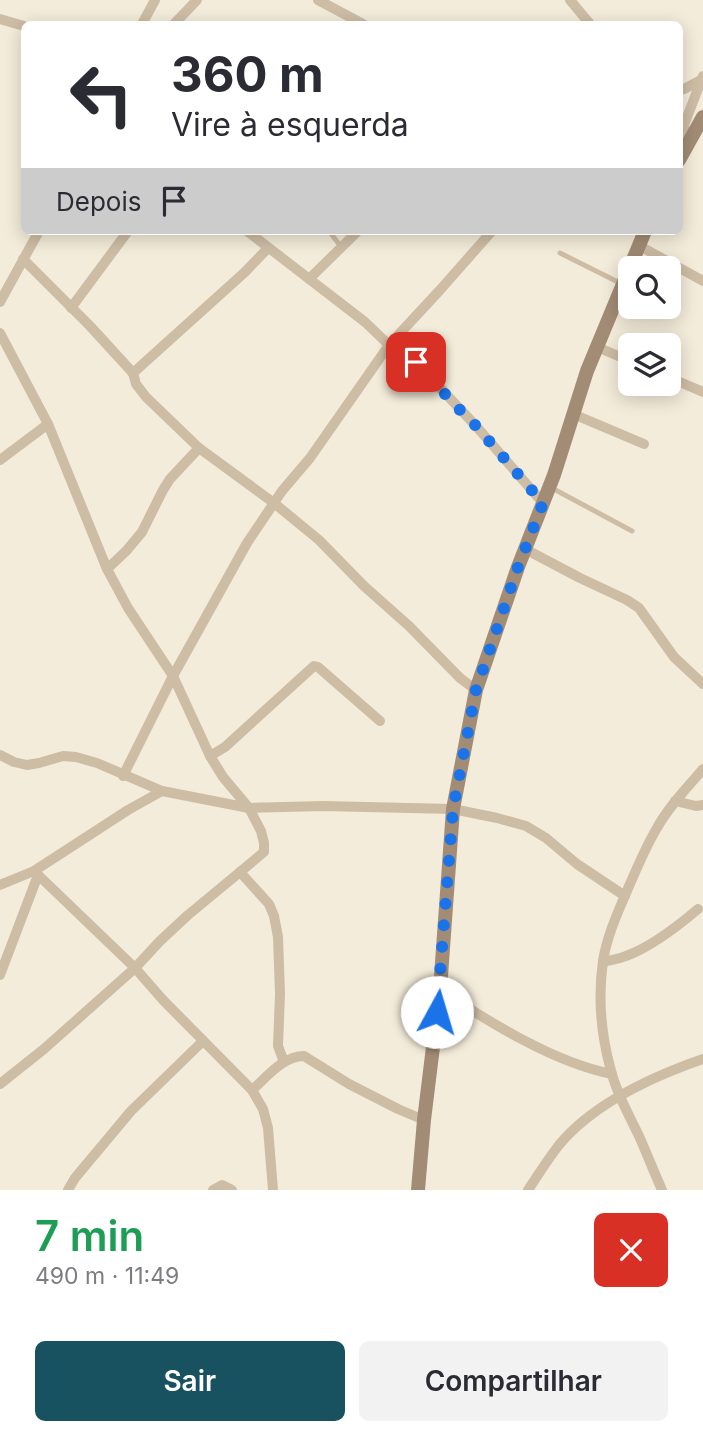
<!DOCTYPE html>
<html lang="pt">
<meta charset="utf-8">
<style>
body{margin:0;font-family:Inter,sans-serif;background:#f2f2f3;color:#2b2b33;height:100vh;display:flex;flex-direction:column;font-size:26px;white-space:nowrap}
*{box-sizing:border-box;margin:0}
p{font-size:23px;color:#7c7c81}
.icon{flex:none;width:38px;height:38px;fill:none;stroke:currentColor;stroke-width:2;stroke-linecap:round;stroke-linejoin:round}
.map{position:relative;height:1190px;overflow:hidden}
.side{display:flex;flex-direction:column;background:#fff;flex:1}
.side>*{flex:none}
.top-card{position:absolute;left:21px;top:21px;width:662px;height:214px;border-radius:10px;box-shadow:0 4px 18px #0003;background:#fff;color:#2b2b33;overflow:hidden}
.controls{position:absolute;left:618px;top:256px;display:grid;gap:14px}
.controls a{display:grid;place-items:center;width:63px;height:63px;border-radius:10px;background:#fff;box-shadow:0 4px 18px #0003;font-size:35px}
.pin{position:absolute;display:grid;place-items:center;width:60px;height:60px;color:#fff;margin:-30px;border-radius:14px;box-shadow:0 4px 10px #0006}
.me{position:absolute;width:77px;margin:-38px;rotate:6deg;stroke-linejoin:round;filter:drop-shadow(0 0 5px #0008)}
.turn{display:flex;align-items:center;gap:24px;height:147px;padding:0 35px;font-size:32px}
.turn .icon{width:91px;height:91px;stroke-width:2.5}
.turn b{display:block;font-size:49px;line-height:60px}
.then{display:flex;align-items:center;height:66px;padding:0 35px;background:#0003;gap:14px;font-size:26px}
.round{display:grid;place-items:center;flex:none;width:74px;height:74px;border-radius:10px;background:#f2f2f3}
.head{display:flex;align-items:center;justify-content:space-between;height:119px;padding:0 35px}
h1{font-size:42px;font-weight:600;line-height:52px;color:#1e9e55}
.primary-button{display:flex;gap:14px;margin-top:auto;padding:14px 35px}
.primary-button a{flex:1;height:80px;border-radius:10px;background:#18515f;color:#fff;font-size:28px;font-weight:600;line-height:80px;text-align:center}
.primary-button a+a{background:#f2f2f3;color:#2b2b33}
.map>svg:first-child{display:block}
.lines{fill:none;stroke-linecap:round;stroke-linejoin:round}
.lane{stroke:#cebda5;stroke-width:5}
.street{stroke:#cebda5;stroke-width:10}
.secondary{stroke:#a28c76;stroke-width:14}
.route{stroke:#1a73e8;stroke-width:12;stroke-dasharray:0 21.6}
</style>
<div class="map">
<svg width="703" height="1190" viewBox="0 0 703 1190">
<rect width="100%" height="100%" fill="#f4ecda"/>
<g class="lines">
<g class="lane">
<polyline points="329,231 342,248"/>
<polyline points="560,253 622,284"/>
<polyline points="550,487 632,531"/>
</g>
<g class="street">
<polyline points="318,0 363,24"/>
<polyline points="570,0 590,24"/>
<polyline points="0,19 24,26"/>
<polyline points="142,24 155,0"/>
<polyline points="174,24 197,0"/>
<polyline points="679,90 684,89 703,79"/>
<polyline points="688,142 685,133 684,125 703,76"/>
<polyline points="247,231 365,322 389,345"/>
<polyline points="638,245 703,281"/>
<polyline points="268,248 245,272 133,373 136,384 146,397 199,448 274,503 319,540 364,586 409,626 460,678 476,690"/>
<polyline points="23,259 90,326 133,373"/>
<polyline points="309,279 358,231"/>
<polyline points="0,302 39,231"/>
<polyline points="71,308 128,231"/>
<polyline points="0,333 48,424 107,569 128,608 173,676 210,756 223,777 249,808 261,831 264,843 264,852 188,915 160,941 135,968 44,1049 0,1084"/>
<polyline points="394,339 476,426 543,503"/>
<polyline points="597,347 630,361"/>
<polyline points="668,377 703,392"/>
<polyline points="573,414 644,444"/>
<polyline points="0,460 48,424"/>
<polyline points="525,549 580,578 627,600 639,608 674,657 703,684"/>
<polyline points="107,569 127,550 142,532 163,490 170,479 199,448"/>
<polyline points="0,755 14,762 27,765 39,763 63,756 76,757 97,763 162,791 249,808 323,806 453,809 497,818 526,826 546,838 577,864 625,896"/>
<polyline points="210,756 225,747 314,666 318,667 380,721"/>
<polyline points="123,776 173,676 247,543 282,491 310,458 389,345 440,290 492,231"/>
<polyline points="675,801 696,806 703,805"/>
<polyline points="34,871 135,968 163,1000 252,1090 263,1109 268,1128 273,1190"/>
<polyline points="240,872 269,904 274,916 278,937 280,994 278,1046 284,1062"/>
<polyline points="0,885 34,871 128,810 162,791"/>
<path d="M603,962C610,960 619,959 626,956C651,947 678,926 698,909"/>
<polyline points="0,975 38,875"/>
<path d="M440,990C489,1022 555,1063 612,1074"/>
<path d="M252,1090C267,1077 283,1056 304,1056L349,1084L398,1109L424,1120"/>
<polyline points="68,1190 75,1178 131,1111 203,1041"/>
<polyline points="213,1190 222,1185 232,1190"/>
<path d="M528,1190C538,1175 548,1159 559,1145C593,1104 654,1076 703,1059"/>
<path d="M662,1190C654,1172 647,1154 639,1136C628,1113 616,1092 610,1067C601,1033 598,996 603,961C607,935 619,910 629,886C638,866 646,846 657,828C669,806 687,788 703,769"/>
</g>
<g class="secondary">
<polyline points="679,160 703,117"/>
<polyline points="418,1190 424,1120 440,990 453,809 476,690 518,567 554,475 587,371 645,231"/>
</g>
</g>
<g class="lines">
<polyline class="route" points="416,362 454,404 476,426 543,503 518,567 476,690 453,809 437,1012"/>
</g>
</svg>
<div class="controls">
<a><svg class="icon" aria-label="search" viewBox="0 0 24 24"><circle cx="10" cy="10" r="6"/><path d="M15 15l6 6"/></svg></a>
<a><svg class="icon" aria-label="layers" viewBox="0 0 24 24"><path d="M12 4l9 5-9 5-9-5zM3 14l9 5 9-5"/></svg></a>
</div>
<div class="pin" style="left:416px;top:362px;background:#d93025"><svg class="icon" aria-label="arrive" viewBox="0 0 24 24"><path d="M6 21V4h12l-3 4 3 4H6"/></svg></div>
<svg class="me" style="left:437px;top:1012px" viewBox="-20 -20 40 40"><circle r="19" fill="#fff"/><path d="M0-13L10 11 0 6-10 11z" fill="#1a73e8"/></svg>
<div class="top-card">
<div class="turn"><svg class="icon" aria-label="left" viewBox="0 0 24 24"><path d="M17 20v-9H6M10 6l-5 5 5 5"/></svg><div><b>360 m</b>Vire à esquerda</div></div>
<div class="then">Depois<svg class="icon" aria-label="arrive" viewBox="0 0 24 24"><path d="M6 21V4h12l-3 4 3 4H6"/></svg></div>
</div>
</div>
<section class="side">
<div class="head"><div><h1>7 min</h1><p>490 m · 11:49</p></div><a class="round" style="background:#d93025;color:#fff"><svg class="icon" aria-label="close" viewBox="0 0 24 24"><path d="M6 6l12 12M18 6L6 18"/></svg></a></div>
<div class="primary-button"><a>Sair</a><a>Compartilhar</a></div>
</section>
